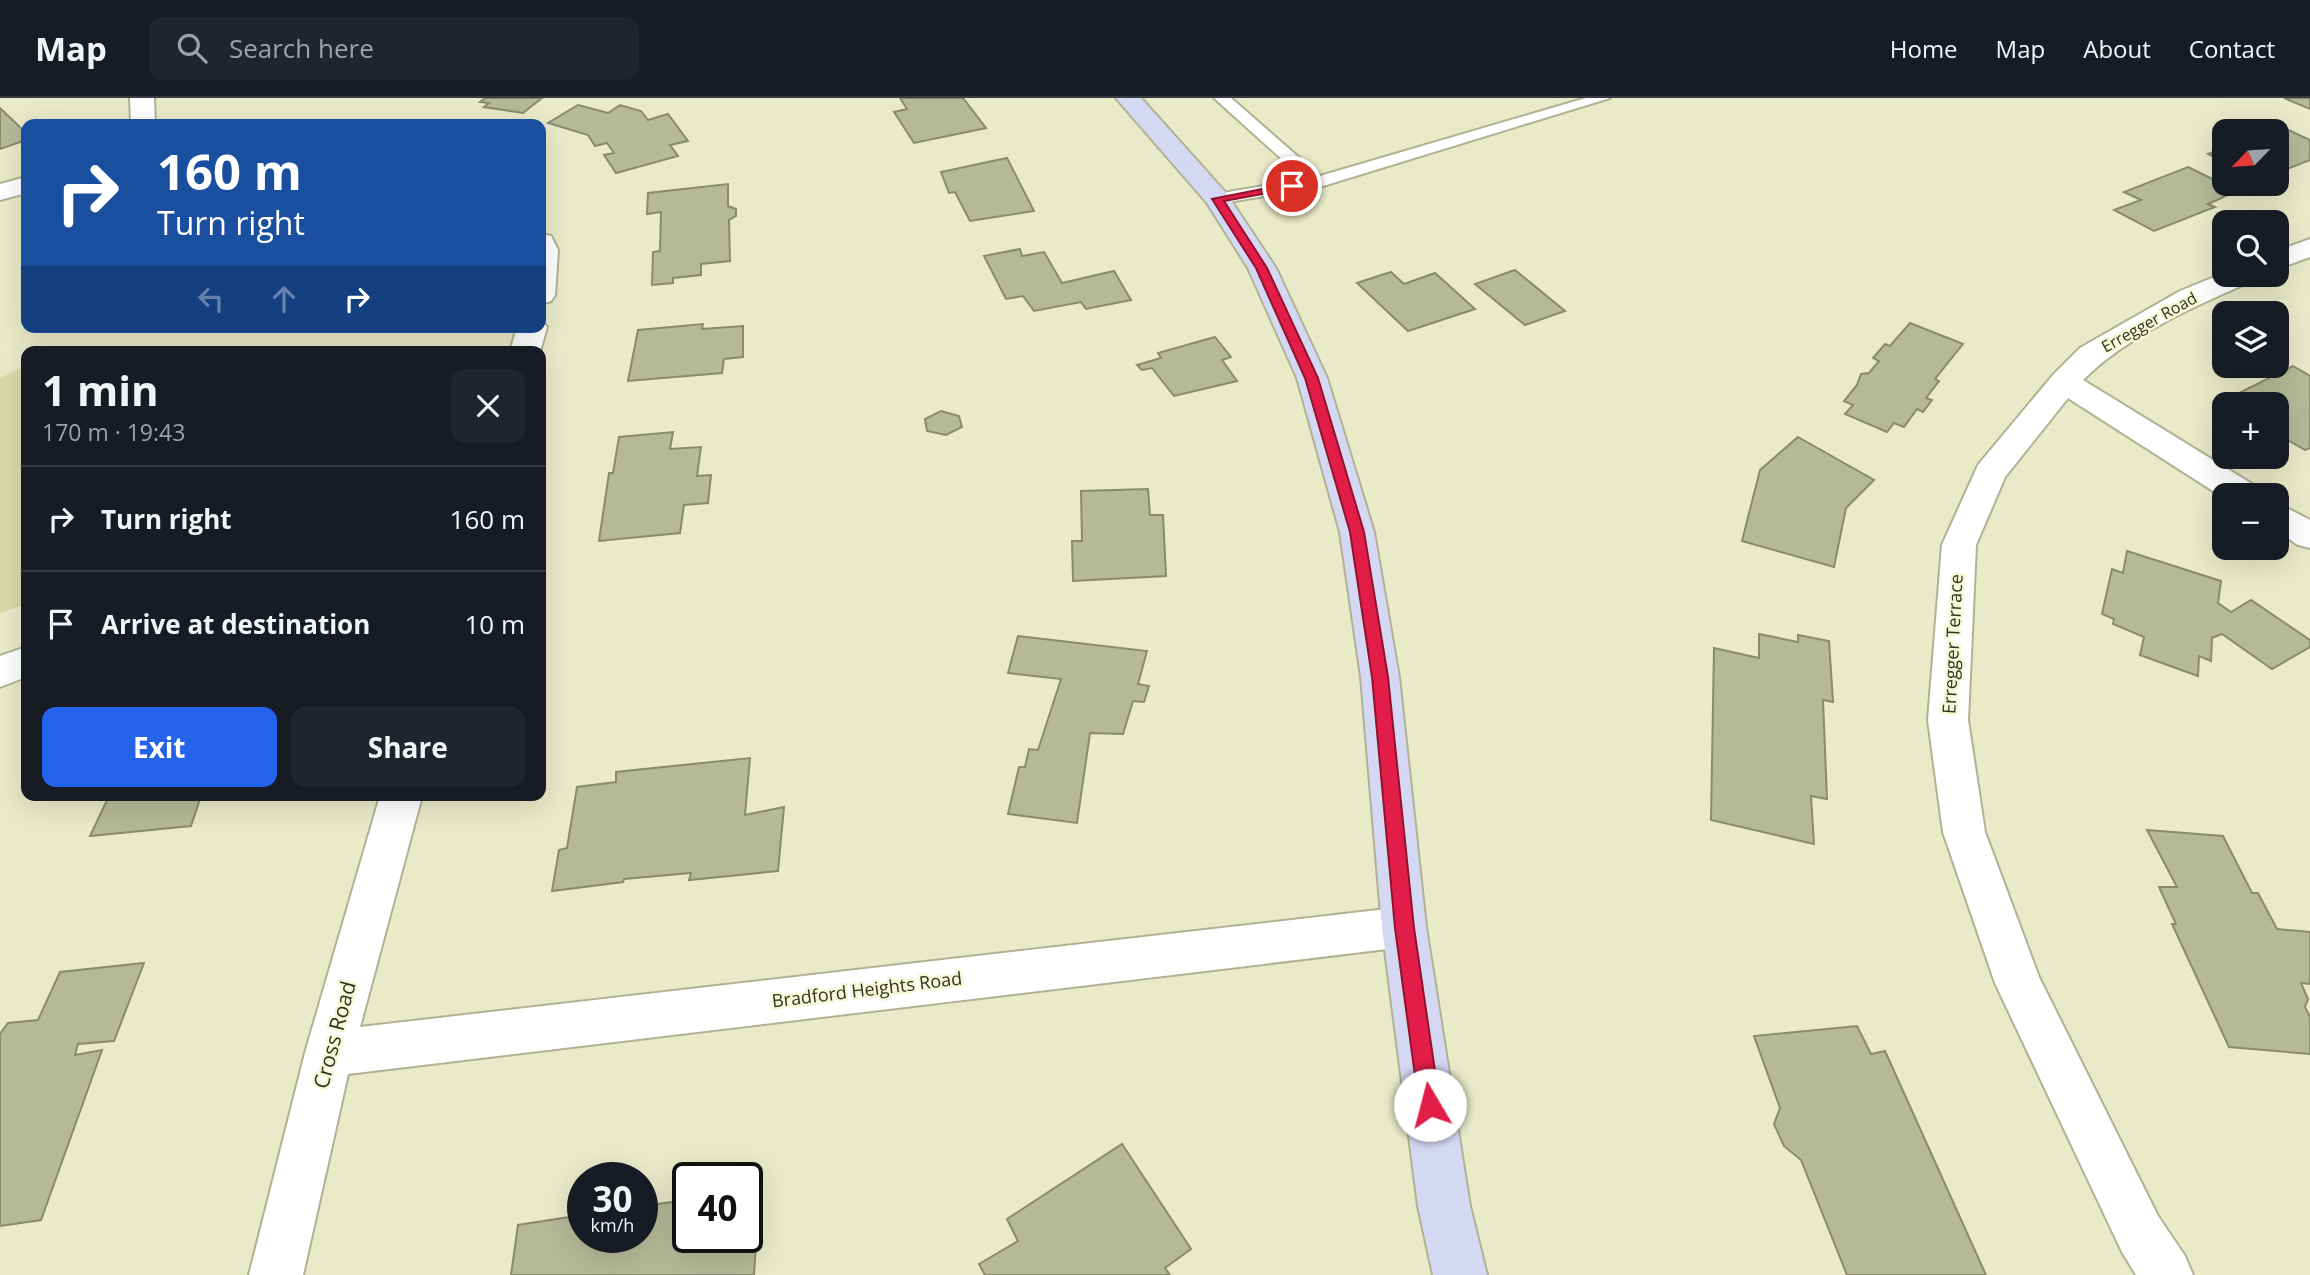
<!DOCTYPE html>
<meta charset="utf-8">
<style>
body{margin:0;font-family:"Open Sans",sans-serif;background:#20242c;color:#f1f3f6;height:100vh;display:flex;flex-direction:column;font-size:26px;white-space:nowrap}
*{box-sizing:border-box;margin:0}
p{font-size:23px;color:#9ea1a6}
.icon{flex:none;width:38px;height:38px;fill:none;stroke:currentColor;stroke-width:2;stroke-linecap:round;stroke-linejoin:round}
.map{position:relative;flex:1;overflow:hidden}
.details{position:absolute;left:21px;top:248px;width:525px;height:455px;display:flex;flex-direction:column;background:#171b24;border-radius:14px;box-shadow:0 7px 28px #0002}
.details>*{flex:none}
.banner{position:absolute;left:21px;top:21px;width:525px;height:214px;border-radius:14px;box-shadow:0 7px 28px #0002;background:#1a4fa0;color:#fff;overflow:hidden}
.needle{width:46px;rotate:245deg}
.buttons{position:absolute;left:2212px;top:21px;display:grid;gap:14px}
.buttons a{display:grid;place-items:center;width:77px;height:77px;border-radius:14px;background:#171b24;box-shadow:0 7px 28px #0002;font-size:35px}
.speed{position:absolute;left:567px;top:1064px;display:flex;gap:14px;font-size:35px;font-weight:700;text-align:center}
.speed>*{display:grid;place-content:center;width:91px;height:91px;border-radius:50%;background:#171b24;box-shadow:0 7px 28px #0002;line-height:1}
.speed small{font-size:18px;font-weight:400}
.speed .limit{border:4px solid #111;border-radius:10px;background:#fff;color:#111}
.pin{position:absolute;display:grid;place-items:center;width:60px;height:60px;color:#fff;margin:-30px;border:4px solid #fff;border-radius:50%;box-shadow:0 2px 7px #0007}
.me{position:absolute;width:77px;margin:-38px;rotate:352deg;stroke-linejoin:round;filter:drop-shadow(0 0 5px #0008)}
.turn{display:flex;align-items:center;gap:24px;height:147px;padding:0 21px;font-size:32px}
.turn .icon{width:91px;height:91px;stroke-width:2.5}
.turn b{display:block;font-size:49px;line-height:60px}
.lanes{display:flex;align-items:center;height:66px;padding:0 21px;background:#0003;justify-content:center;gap:35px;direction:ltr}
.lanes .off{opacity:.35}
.round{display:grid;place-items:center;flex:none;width:74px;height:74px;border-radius:14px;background:#20242c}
.head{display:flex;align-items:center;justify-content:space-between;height:119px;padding:0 21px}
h1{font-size:42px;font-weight:700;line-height:52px}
.button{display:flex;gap:14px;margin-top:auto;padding:14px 21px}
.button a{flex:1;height:80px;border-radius:14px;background:#2563eb;color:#fff;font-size:28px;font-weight:700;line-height:80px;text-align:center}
.button a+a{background:#20242c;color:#f1f3f6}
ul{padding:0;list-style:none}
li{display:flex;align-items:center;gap:21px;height:105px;padding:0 21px;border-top:2px solid #363941}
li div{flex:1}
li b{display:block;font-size:26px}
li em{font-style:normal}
header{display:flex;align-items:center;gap:42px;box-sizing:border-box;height:98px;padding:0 35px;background:#171b24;border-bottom:2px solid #363941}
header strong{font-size:33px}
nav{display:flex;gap:38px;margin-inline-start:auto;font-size:24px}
.search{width:490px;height:63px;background:#20242c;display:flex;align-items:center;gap:18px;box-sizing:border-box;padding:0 24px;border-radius:14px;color:#9ea1a6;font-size:26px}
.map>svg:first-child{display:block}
.green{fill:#d7daa8}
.building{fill:#b6b998;stroke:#898b6d;stroke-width:2}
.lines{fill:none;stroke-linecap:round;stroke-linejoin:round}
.lane-casing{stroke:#b0b393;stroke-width:4}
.street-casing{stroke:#b0b393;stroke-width:4}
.secondary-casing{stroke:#b0b393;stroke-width:4}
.lane{fill:#fff;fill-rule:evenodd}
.street{fill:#fff;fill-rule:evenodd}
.secondary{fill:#d4d8f3;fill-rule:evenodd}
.route{fill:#e11d48;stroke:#92132f;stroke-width:2}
.labels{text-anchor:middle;stroke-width:5;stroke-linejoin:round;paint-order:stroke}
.far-street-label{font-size:16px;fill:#323326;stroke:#f5f7d5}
.street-label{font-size:18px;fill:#323326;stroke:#f5f7d5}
.near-street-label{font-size:21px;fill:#323326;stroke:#f5f7d5}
</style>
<header>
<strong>Map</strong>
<div class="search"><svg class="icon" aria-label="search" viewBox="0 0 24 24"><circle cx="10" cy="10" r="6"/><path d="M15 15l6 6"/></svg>Search here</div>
<nav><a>Home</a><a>Map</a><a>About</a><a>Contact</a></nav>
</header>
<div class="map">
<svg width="2310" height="1177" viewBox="0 0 2310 1177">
<rect width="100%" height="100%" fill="#e8eac8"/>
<polygon class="green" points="26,268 26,506 0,515 0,280"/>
<g class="building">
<polygon points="485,0 542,0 523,15 484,9 489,5 480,4"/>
<polygon points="900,0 963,0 986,30 914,45 894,14 907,11"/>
<polygon points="2284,0 2310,0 2310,11"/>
<polygon points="578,7 608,15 620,7 641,13 648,22 668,16 688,43 670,47 678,58 616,75 604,57 614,55 607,45 595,48 588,37 548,25"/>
<polygon points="0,10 26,35 26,42 0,51"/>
<polygon points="2280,28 2310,42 2310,62 2277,75 2277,33 2265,33"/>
<polygon points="2224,50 2224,64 2208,56"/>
<polygon points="1007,60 1034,113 970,123 955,94 949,95 941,74"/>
<polygon points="2188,69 2237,93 2208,106 2215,109 2154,133 2114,112 2141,102 2124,94"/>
<polygon points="728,86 728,108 736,111 736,118 729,122 730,163 701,166 701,177 673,180 673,185 652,187 653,154 660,153 661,114 647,116 648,95"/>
<polygon points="1020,151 1022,158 1044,154 1062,185 1114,173 1131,202 1086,211 1081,204 1034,213 1023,198 1006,201 984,158"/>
<polygon points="1515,172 1565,213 1525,227 1475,186"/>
<polygon points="1391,174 1404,186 1435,175 1475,211 1408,233 1357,185"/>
<polygon points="1910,225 1963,246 1935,281 1939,283 1926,300 1932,302 1923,314 1917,311 1904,329 1894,325 1887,334 1845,316 1853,307 1844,303 1857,287 1861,276 1869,275 1879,263 1873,260 1885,246 1890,248"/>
<polygon points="703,226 702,231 743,228 743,259 724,261 722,275 628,283 638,232"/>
<polygon points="1215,239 1231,259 1222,262 1237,283 1174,298 1152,270 1142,272 1137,267 1161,260 1158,255"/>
<polygon points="2293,268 2310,278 2310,350 2305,352 2277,336 2277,306 2255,306 2237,296"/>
<polygon points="941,313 959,318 962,329 946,337 927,333 925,321"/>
<polygon points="673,334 670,351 701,349 697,378 711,377 708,405 684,407 680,435 599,443 609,375 613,375 619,339"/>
<polygon points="1798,339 1874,382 1846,410 1834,469 1742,443 1760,372"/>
<polygon points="1148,391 1150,417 1163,417 1166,478 1073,483 1072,443 1082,443 1081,393"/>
<polygon points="2127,453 2221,483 2218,505 2231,514 2251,502 2310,542 2310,549 2272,571 2222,536 2212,540 2211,563 2199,558 2198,578 2140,557 2144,539 2113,526 2114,521 2102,516 2112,471 2123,475"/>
<polygon points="1759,536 1798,544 1798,537 1829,543 1833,604 1823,602 1827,701 1811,698 1814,746 1711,722 1714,550 1759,560"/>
<polygon points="1018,538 1147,553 1138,586 1149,588 1144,604 1133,603 1123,636 1090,635 1077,725 1008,716 1019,669 1025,669 1029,651 1038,652 1061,581 1008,575"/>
<polygon points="750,660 745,717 784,709 778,773 689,782 691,775 624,781 623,784 552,793 559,752 567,750 577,689 616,684 616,674"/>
<polygon points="109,698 201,698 191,728 90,738"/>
<polygon points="2147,732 2223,738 2252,795 2258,795 2277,831 2310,834 2310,886 2301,885 2308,901 2305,909 2310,919 2310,956 2229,949 2172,826 2176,826 2159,789 2177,789"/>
<polygon points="144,865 114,943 78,946 75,957 102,952 41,1122 0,1128 0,936 8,925 38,922 60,874"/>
<polygon points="1857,928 1871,956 1885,953 1986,1177 1847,1177 1801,1062 1784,1048 1774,1026 1780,1010 1754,938"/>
<polygon points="1122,1046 1191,1151 1165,1170 1170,1177 985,1177 979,1166 1018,1143 1007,1121"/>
<polygon points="688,1102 688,1139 747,1139 747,1115 758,1113 754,1177 511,1177 518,1127 583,1117 583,1139 642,1139 642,1108"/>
</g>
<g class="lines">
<defs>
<polygon id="lane" points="1214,0 1231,0 1320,78 1586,0 1610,0 1323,88 1217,106 1209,101 1211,97 1304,81"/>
<g id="street">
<polygon points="130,0 154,0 155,26 131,26"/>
<polygon points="26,79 26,95 0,102 0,86"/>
<polygon points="541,136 551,138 558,152 555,197 551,203 541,206"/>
<polygon points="2310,141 2310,159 2277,171 2277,153"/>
<path d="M2224,175L2257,177L2253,183C2196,207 2127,238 2083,282L2257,389L2262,397L2224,400L2068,300L2005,379L1976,447L1968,622L1985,734L2039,879L2158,1118L2185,1158L2193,1177H2136L2122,1154L1995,885L1943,734L1928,622L1942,447L1978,367L2053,277L2080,250L2180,193Z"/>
<polygon points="541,222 547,229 540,254 510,254 517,229 541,229"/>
<polygon points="2277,405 2310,422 2310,450 2298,447 2277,433"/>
<polygon points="26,549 26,579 0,589 0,558"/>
<polygon points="380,698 422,698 360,929 1404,809 1420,815 1426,829 1420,843 1404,849 348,976 303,1177 249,1177 305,955"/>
</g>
<polygon id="secondary" points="1116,0 1141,0 1226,95 1276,170 1327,280 1374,434 1399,579 1426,829 1470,1108 1487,1177 1433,1177 1418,1108 1382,829 1361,579 1340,434 1297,280 1248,170 1207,105"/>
</defs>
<use href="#lane" class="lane-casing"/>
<use href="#street" class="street-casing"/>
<use href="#secondary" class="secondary-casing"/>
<use href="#lane" class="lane"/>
<use href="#street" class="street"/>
<use href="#secondary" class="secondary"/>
</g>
<polygon class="route" points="1292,85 1296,86 1296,90 1224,103 1267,170 1318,280 1364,434 1388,579 1414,830 1440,1007 1437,1014 1430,1017 1422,1014 1419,1007 1395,830 1372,579 1350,434 1305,280 1256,170 1212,101"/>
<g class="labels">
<g class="far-street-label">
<text transform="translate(2149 224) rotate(-29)" y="6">Erregger Road</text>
</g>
<g class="street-label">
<text transform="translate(1953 546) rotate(-87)" y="6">Erregger Terrace</text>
<text transform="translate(867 892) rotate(-7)" y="6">Bradford Heights Road</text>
</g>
<g class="near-street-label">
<text transform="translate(335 937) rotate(-75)" y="7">Cross Road</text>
</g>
</g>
</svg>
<div class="buttons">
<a><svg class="needle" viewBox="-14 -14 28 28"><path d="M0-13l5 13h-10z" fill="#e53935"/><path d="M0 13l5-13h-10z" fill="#9ea1a6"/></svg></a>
<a><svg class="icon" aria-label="search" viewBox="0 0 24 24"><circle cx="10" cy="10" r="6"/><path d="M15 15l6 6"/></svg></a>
<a><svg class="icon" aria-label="layers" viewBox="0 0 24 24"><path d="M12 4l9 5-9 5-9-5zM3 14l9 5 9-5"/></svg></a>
<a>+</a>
<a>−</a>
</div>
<div class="speed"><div>30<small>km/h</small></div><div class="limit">40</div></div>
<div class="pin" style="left:1292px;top:88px;background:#d93025"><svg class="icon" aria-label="arrive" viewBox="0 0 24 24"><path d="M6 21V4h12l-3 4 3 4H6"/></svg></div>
<svg class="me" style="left:1430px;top:1007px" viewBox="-20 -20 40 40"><circle r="19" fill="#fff"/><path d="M0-13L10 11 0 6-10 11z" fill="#e11d48"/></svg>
<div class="banner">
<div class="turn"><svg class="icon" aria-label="right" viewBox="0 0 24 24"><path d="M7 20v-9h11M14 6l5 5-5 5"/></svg><div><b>160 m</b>Turn right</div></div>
<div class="lanes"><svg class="icon off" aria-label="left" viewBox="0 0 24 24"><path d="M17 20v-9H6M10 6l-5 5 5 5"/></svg><svg class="icon off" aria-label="ahead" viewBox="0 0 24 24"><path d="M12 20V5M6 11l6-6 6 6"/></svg><svg class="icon" aria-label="right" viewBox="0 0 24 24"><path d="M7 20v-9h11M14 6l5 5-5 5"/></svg></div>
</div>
<section class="details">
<div class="head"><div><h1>1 min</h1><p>170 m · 19:43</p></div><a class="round"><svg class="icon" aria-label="close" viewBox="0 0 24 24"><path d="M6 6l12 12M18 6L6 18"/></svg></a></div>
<ul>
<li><svg class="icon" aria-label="right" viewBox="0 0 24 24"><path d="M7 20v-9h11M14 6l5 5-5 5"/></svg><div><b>Turn right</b></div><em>160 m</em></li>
<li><svg class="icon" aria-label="arrive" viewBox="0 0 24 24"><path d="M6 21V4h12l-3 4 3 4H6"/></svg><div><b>Arrive at destination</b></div><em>10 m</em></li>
</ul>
<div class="button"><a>Exit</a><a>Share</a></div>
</section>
</div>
